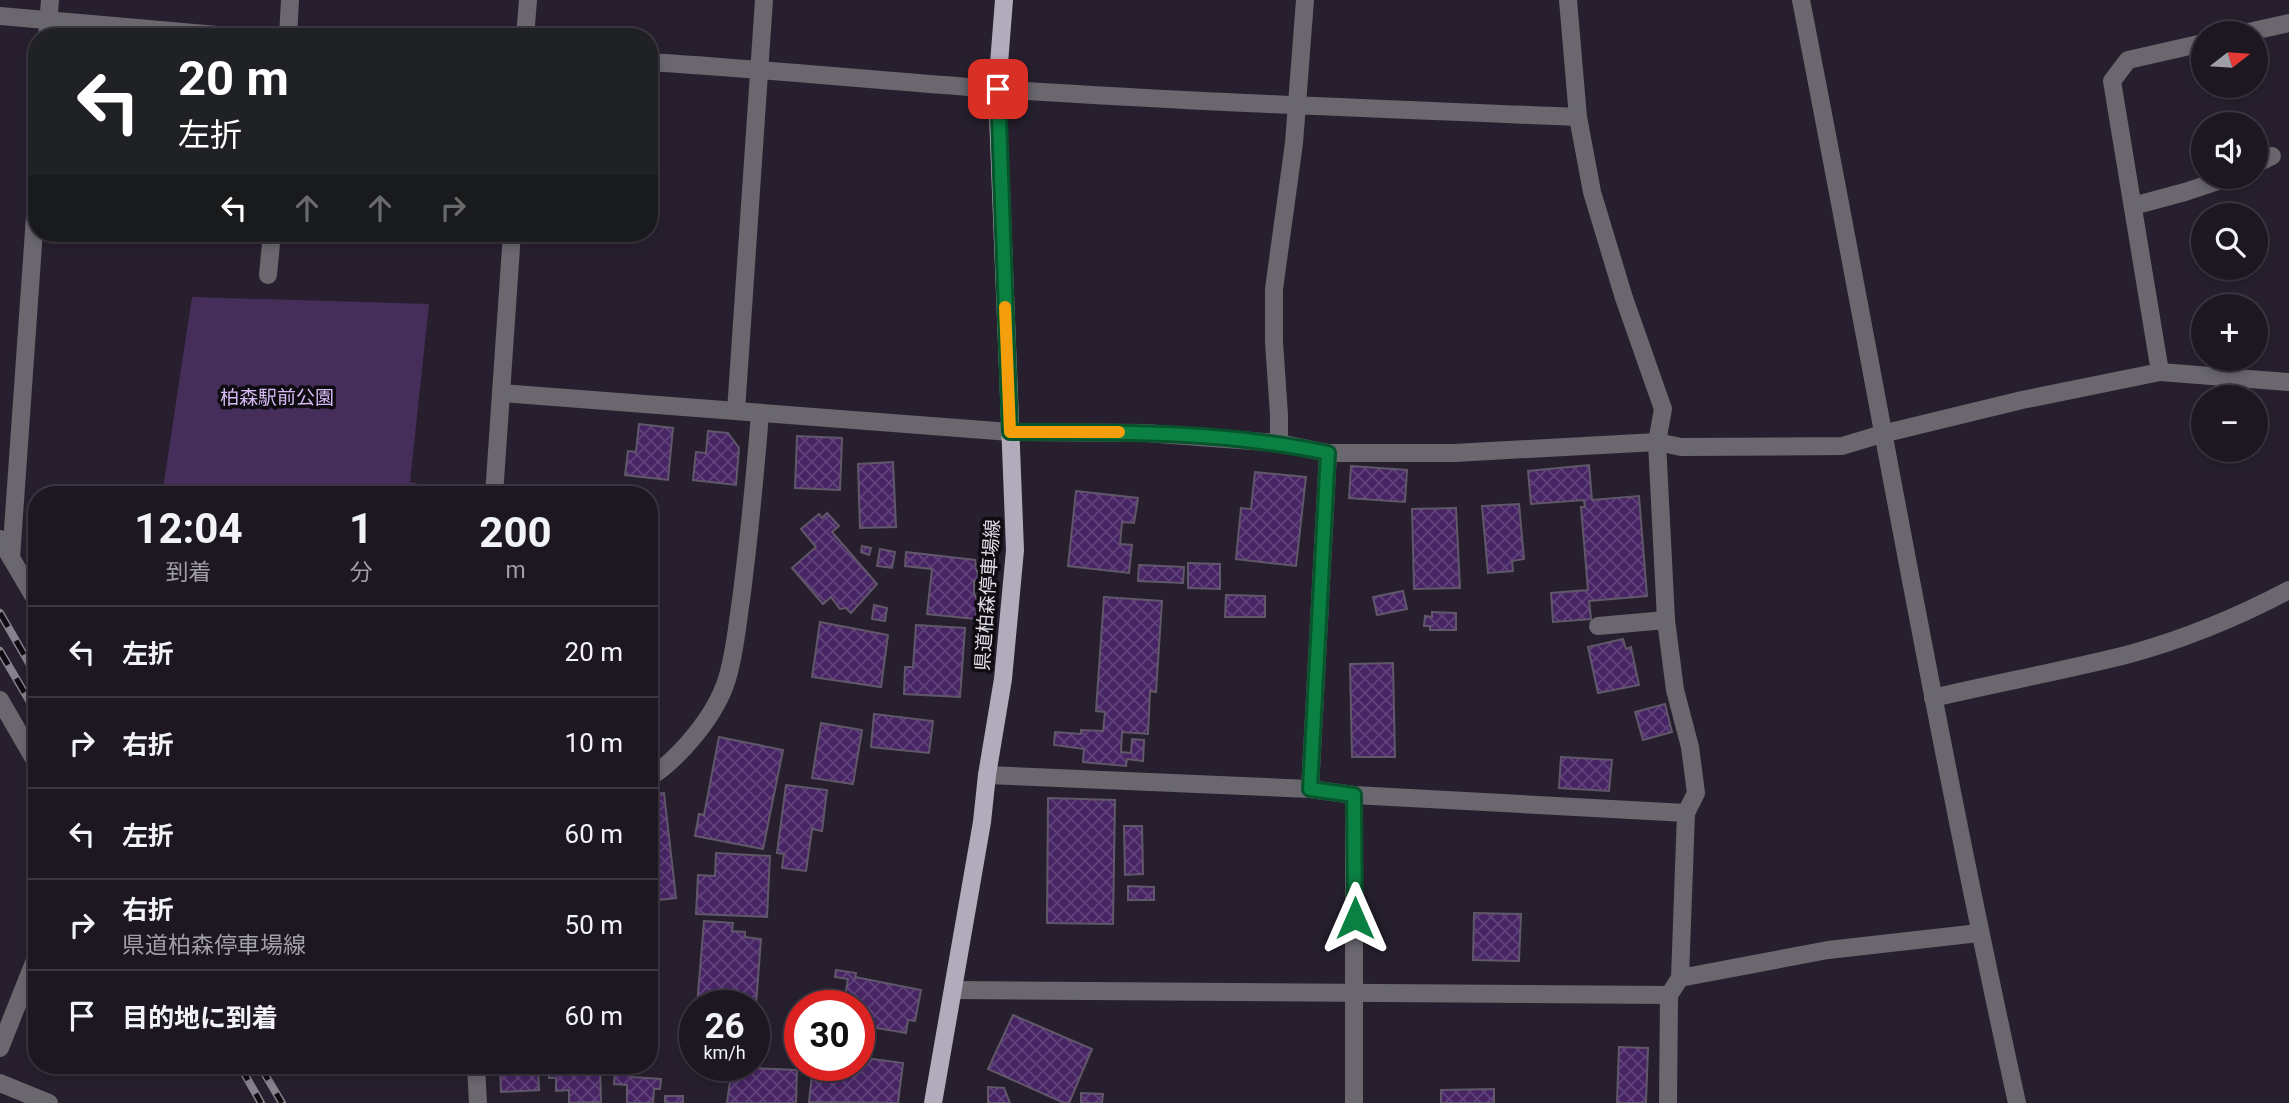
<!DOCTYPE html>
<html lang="ja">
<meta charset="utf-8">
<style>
body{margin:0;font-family:Roboto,"Noto Sans JP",sans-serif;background:#25202a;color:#f1f3f6;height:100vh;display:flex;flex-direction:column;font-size:26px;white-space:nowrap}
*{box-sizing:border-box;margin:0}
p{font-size:23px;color:#a09fa5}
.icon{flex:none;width:38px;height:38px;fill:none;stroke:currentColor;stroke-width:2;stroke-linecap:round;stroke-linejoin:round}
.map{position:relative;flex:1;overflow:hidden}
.side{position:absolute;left:28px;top:486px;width:630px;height:588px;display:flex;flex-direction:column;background:#1d1722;border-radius:28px;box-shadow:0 4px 10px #0003,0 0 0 2px #3b3640}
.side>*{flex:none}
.banner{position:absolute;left:28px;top:28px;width:630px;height:214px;border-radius:28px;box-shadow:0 4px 10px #0003,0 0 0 2px #3b3640;background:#202124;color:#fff;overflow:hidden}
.needle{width:46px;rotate:73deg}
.controls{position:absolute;left:2191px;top:21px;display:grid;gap:14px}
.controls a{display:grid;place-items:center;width:77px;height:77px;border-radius:50%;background:#1d1722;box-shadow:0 4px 10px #0003,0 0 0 2px #3b3640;font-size:35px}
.speed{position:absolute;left:679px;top:990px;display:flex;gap:14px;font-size:35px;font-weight:700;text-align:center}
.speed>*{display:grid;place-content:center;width:91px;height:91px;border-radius:50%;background:#1d1722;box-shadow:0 4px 10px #0003,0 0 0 2px #3b3640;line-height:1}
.speed small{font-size:18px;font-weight:400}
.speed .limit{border:10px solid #d22;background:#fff;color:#111}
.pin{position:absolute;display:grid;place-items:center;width:60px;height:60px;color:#fff;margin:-30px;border-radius:14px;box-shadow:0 4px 10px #0006}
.me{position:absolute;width:77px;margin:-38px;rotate:0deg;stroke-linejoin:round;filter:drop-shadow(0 0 5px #0008)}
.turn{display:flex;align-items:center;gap:24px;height:147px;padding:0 35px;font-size:32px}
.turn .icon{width:91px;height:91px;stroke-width:2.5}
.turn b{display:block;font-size:49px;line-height:60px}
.lanes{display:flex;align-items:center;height:66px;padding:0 35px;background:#0003;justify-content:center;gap:35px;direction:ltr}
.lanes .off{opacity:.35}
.eta{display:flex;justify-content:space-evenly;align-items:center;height:119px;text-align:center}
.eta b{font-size:42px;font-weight:700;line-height:49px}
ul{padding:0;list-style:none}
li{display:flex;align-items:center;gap:21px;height:91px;padding:0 35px;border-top:2px solid #3b3640}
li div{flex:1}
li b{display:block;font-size:26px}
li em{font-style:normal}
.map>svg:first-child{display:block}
.park{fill:#452e5a}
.building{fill:url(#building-cross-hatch);stroke:#605869;stroke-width:2}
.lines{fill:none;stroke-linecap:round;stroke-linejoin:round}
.minor{stroke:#6a676f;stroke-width:18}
.major{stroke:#b2abbb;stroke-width:18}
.rail-casing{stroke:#87818d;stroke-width:8}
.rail{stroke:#0e0b11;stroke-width:5;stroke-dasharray:16;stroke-linecap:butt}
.route-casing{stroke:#07532c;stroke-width:18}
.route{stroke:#0b8043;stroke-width:12}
.slow{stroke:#f59e0b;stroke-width:12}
.labels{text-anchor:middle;stroke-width:7;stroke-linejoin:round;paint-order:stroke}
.park-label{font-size:19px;fill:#d6baf4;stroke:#0e0b11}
.street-label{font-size:19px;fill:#e0dce6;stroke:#0e0b11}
</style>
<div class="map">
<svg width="2289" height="1103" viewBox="0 0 2289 1103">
<defs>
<pattern id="building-cross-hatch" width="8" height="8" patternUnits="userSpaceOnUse" patternTransform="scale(1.75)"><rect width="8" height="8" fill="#472464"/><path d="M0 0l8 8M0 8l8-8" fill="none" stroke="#61437a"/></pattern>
</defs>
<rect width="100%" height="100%" fill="#271f2e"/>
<polygon class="park" points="192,297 429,304 410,482 472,495 162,495"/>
<g class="building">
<polygon points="639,424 673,428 668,480 625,475 628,451 636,452"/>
<polygon points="708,431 728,433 739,448 736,485 693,480 696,452 706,453"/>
<polygon points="797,436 842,438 840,490 795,488"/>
<polygon points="893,462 896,527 860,528 858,464"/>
<polygon points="1589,465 1592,500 1639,496 1647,596 1589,601 1591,619 1553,622 1551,593 1588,590 1581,507 1585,507 1584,500 1531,504 1528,471"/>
<polygon points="1351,466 1407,470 1405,502 1349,498"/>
<polygon points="1255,472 1306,477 1296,566 1236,559 1241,508 1251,509"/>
<polygon points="1076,491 1138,498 1134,523 1122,522 1120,544 1132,545 1129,573 1068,566"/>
<polygon points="1519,504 1524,559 1512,561 1513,571 1488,573 1482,506"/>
<polygon points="1456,508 1460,588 1414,589 1412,509"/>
<polygon points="827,513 839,526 832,532 877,584 851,613 846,608 840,609 831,597 823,604 792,568 816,547 801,529 819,514 822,518"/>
<polygon points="862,546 871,548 869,555 861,552"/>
<polygon points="880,549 895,552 892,568 877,566"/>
<polygon points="906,552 975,560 979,581 974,581 974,593 978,602 975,619 927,614 932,569 905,566"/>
<polygon points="1188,563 1220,564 1220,589 1188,588"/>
<polygon points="1139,565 1184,567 1183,583 1138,581"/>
<polygon points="1403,591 1407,609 1377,615 1373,597"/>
<polygon points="1226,595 1265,596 1265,617 1225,617"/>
<polygon points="1104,597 1162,601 1156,692 1150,691 1148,734 1122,732 1121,752 1131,753 1132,739 1144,740 1143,761 1127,759 1126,766 1083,762 1084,749 1054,745 1055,732 1081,734 1081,730 1103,731 1105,712 1096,711"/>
<polygon points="874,605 887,608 885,621 872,619"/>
<polygon points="1432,612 1456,613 1456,630 1430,630 1430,626 1424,626 1425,616 1432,617"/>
<polygon points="820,622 888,635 881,687 812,677"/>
<polygon points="916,625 965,628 960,697 904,694 905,667 913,667"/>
<polygon points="1623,639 1626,649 1631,647 1639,685 1598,693 1588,647"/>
<polygon points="1393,663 1395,757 1352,757 1350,664"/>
<polygon points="1665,704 1672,732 1643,740 1635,712"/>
<polygon points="874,714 933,721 929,753 871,747"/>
<polygon points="821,723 862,730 853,784 812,778"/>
<polygon points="719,737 783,750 763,849 695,836 699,814 704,815"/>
<polygon points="1561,757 1612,760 1609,791 1559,788"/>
<polygon points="786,785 827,790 822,831 812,829 806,871 782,868 784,854 777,853"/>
<polygon points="664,793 676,898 649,901 649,809 656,809 654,794"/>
<polygon points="1048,798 1115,800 1113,924 1047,923"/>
<polygon points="1124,826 1142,826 1143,874 1125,875"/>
<polygon points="716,853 770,856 767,917 696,914 698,875 715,876"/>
<polygon points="1128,886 1154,887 1154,900 1128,900"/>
<polygon points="1474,913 1521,914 1519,961 1473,960"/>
<polygon points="704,921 733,923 732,931 745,932 745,937 761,939 755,1017 754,1006 697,1006"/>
<polygon points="836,970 856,973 855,977 921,990 915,1021 908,1020 906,1033 859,1025 859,1006 853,1006 854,999 845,997 848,979 835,977"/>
<polygon points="1013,1015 1092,1049 1069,1103 1064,1103 988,1069"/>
<polygon points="1619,1047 1648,1048 1646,1103 1617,1103"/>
<polygon points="859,1057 903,1063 898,1103 809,1102 813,1066 859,1066"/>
<polygon points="500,1066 538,1066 539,1090 501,1092"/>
<polygon points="549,1066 600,1066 601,1102 569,1103 569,1090 556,1091 556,1078 549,1078"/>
<polygon points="732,1067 797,1070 796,1103 727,1103"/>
<polygon points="615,1071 633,1071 632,1077 661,1079 660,1089 654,1089 653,1103 627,1103 627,1085 614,1084"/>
<polygon points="988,1087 1004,1088 1010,1103 988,1103"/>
<polygon points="1494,1089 1494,1103 1441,1103 1441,1090"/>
<polygon points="1081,1093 1103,1094 1102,1103 1081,1103"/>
<rect x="665" y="1096" width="18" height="7"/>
</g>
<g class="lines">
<g class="minor">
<polyline points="1568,0 1578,117 1592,192 1624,298 1663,409 1657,442 1666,620 1675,690 1690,747 1696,793 1686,813 1680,978 1669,995 1668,1103"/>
<path d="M1801,0C1873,368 1936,737 2017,1103"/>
<polyline points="0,16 240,37"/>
<polyline points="2244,33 2289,23"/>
<polyline points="47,37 50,0"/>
<polyline points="288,37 290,0"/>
<polyline points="525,37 528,0"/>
<path d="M649,62C765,69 881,81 997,89C1190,102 1384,109 1578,117"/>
<polyline points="2256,164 2272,156"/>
<polyline points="2133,206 2185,192 2230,177"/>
<polyline points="268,275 272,233"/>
<polyline points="2160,372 2289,382"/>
<polyline points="501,393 1010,432 1145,433 1279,443 1328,453 1454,453 1657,442 1681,447 1842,446 1882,434 2022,400 2160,372 2112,81 2128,60 2203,43"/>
<polyline points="736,411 764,0"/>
<polyline points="1279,443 1279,415 1274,342 1274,289 1294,143 1305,0"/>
<polyline points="494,495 512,233"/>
<polyline points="0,539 37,602"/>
<polyline points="11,558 37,188"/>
<polyline points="1598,626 1666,620"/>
<path d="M1933,698C1997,683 2062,671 2126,655C2182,640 2238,617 2289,590"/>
<polyline points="0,700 37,764"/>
<polyline points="987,775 1310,789 1354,795 1686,813"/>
<path d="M649,778C681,757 716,715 727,679C735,653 737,626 741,600C749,538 755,476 760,414"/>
<polyline points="1310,789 1328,453"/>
<polyline points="1680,978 1828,950 1979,933"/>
<polyline points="953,990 1669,995"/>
<polyline points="0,1048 37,955"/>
<polyline points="476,1066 478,1103"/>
<polyline points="0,1083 49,1103"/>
<polyline points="1354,1103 1354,795"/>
</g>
<polyline class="major" points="933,1103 982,822 987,775 1003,679 1015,550 997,89 1004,0"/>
<defs>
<g id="rail">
<polyline points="0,613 37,677"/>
<polyline points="0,651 37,714"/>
<polyline points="240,1066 261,1103"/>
<polyline points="260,1066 282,1103"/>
</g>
</defs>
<use href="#rail" class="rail-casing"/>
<use href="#rail" class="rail"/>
</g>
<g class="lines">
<defs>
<path id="route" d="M998,89L1010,432C1116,432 1224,431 1328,453L1310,789L1354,795L1355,918"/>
</defs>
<use href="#route" class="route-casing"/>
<use href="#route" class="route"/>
<polyline class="slow" points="1005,307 1010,432 1119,432"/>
</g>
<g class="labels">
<g class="park-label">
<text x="277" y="404">柏森駅前公園</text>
</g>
<g class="street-label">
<text transform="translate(987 595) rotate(-86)" y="7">県道柏森停車場線</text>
</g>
</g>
</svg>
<div class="controls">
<a><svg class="needle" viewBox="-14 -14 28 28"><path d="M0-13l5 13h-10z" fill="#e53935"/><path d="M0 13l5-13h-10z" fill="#a09fa5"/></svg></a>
<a><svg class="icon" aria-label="sound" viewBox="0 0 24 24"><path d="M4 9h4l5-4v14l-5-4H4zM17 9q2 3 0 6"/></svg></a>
<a><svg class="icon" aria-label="search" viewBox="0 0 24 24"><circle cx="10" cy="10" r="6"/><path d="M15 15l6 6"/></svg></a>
<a>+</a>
<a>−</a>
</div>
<div class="speed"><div>26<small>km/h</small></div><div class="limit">30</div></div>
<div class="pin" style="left:998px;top:89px;background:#d93025"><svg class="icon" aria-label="arrive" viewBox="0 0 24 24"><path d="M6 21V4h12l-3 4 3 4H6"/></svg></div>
<svg class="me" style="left:1355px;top:918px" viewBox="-20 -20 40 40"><path d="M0-17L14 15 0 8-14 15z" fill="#0b8043" stroke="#fff" stroke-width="4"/></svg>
<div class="banner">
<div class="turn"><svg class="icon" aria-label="left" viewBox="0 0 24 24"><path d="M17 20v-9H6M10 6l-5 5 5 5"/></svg><div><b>20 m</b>左折</div></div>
<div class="lanes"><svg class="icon" aria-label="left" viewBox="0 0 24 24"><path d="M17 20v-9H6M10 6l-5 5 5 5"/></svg><svg class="icon off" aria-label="ahead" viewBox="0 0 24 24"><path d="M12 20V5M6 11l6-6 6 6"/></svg><svg class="icon off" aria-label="ahead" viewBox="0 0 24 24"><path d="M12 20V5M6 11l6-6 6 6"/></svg><svg class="icon off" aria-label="right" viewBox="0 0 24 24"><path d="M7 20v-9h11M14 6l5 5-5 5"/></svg></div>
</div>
<section class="side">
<div class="eta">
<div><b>12:04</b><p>到着</p></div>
<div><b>1</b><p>分</p></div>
<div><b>200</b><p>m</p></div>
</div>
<ul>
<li><svg class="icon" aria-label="left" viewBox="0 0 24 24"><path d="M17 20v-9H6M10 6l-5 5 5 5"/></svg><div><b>左折</b></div><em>20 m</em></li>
<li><svg class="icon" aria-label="right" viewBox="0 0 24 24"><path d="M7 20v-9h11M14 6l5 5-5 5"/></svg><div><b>右折</b></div><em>10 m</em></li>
<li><svg class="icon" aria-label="left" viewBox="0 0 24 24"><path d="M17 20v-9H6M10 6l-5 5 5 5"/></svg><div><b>左折</b></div><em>60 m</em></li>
<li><svg class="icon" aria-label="right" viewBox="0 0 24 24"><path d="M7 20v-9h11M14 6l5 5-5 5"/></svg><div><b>右折</b><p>県道柏森停車場線</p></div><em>50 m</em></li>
<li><svg class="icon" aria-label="arrive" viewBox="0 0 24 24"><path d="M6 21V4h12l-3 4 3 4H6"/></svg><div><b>目的地に到着</b></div><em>60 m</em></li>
</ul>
</section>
</div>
